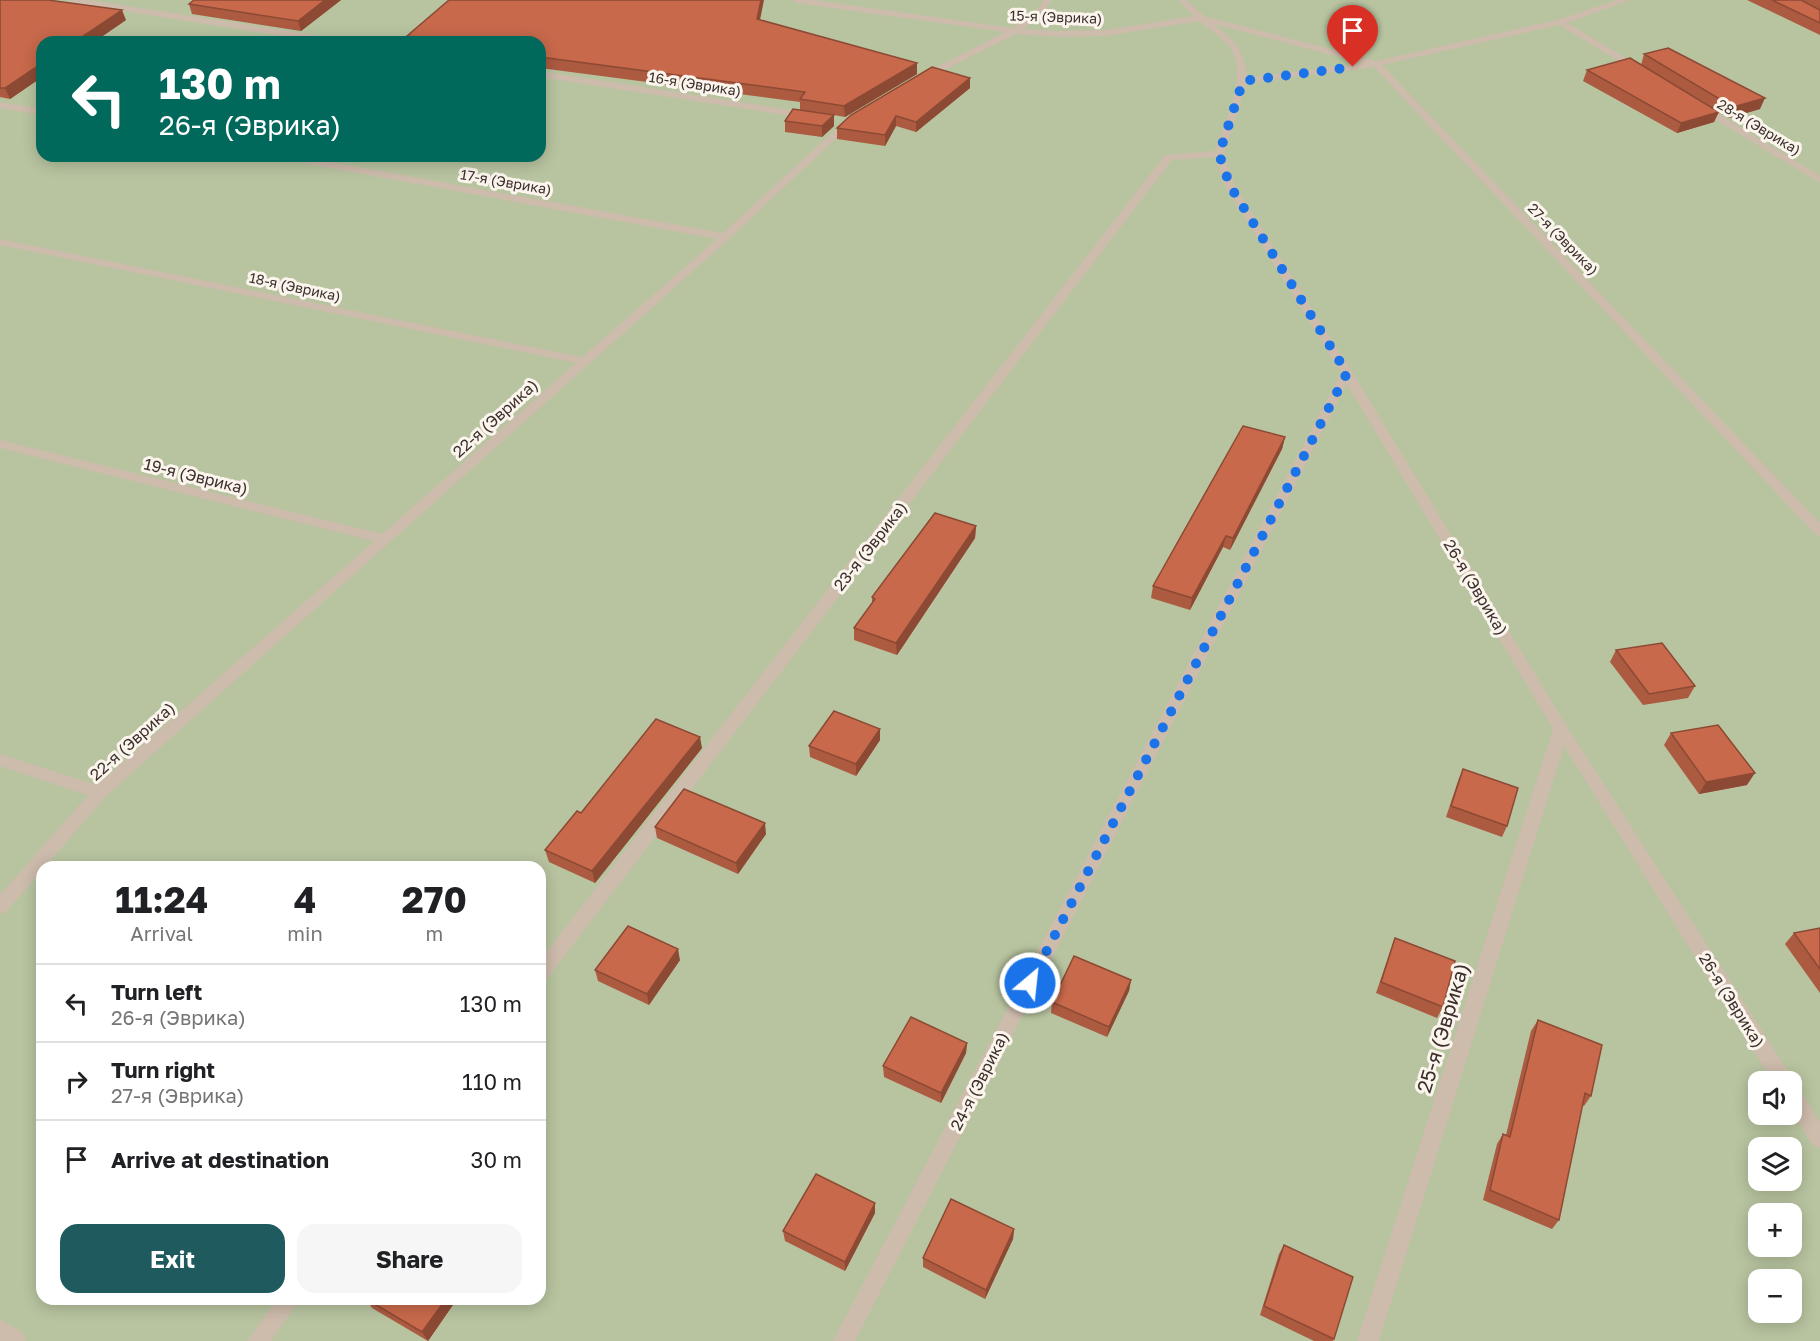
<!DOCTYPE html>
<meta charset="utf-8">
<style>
body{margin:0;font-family:"Golos Text",sans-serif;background:#f6f6f6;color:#202124;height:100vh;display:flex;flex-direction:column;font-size:22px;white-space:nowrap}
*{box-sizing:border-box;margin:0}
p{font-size:20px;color:#757577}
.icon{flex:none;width:33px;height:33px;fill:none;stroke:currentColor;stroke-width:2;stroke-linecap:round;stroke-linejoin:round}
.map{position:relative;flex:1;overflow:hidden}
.sheet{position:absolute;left:36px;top:861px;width:510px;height:444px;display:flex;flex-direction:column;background:#fff;border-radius:18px;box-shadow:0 3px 15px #0003}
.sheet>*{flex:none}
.guide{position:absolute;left:36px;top:36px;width:510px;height:126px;border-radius:18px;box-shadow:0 3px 15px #0003;background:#00695c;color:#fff;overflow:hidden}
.fabs{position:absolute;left:1748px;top:1071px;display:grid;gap:12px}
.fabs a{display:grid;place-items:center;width:54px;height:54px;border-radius:12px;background:#fff;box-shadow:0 3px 15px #0003;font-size:30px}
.pin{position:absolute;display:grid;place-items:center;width:51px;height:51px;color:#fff;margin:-62px -26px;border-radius:50% 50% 50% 0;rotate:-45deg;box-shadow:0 0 6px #0007}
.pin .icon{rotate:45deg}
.me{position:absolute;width:66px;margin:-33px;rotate:28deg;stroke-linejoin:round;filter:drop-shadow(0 0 4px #0008)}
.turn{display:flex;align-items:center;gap:21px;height:126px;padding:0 24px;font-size:27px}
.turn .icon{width:78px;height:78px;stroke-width:2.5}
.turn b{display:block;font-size:42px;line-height:51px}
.eta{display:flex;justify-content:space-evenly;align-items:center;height:102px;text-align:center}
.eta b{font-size:36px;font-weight:700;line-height:42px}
.action{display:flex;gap:12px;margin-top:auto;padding:12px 24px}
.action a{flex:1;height:69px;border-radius:18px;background:#1f5a5e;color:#fff;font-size:24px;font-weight:700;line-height:69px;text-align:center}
.action a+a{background:#f6f6f6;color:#202124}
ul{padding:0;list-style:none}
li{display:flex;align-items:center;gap:18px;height:78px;padding:0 24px;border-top:2px solid #e0e0e0}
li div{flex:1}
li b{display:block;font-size:22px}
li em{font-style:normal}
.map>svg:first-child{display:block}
.green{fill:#b8c4a0;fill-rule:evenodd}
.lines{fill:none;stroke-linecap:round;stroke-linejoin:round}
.minor{fill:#cdbbac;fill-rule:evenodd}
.wall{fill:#ac5a40}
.shaded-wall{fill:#8c4a34}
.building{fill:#c8694b;stroke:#8c4a34;stroke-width:1.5}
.route{stroke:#1a73e8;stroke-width:10;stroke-dasharray:0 18}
.labels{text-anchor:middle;stroke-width:6;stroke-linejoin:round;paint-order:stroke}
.far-street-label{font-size:14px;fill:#3b302b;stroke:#fbf5ee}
.street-label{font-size:16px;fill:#3b302b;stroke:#fbf5ee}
.near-street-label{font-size:20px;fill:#3b302b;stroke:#fbf5ee}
</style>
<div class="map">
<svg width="1820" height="1341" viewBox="0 0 1820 1341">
<rect width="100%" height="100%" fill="#f4ebe1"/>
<path class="green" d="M0,0H1820V1341H0ZM42,42H540V156H42ZM42,867H540V1299H42ZM1758,1082H1791V1114H1758ZM1758,1148H1791V1180H1758ZM1758,1214H1791V1246H1758ZM1758,1280H1791V1312H1758Z"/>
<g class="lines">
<g class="minor">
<polygon points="68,0 89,0 339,39 344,42 322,42 72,3"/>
<path d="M792,0H814L1012,28L1036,10L1044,0H1052L1042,14L1023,29L1058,31L1106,30L1194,16L1178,0H1187L1204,16L1376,61L1557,20L1617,0H1630L1567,23L1643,68V72H1637L1559,25L1382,65L1820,523V536L1815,534L1374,67L1247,83L1224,154L1235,186L1353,373L1566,725L1791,1076L1792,1085L1798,1087L1820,1122V1148L1813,1146L1791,1110V1082H1773L1564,746L1379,1341H1357L1553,729L1347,384L855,1341H833L1341,373L1225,186L1215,157L1172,160L546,980L540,982V960L1165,155L1215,151C1224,123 1251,71 1228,45C1220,36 1208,29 1199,21L1106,36L1058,37L1016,34L922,81L917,78L919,76L1005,32L796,3ZM1214,24L1362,63L1247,78C1244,49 1236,42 1214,24Z"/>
<polygon points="540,71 810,113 815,116 810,119 540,77"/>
<polygon points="0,102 42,109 42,115 0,108"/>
<polygon points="1696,104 1702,104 1820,176 1820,183 1696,108"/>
<polygon points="849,117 857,119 729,239 106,796 45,867 42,867 42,870 6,912 0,914 0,895 88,795 0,766 0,754 97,785 374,541 0,448 0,440 382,534 576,363 0,245 0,239 582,357 717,239 281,159 276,156 298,156 723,233"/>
<polygon points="277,1299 300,1299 271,1341 247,1341"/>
<polygon points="0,1319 23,1333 26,1341 0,1341"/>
</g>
</g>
<g class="wall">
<polygon points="0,0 126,20 10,99 0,97"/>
<polygon points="194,0 341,0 301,31 192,14 189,4"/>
<polygon points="1747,0 1820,0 1820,35"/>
<polygon points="760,20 917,74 845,117 834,115 834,126 822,137 785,132 785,121 800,110 800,102 540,68 540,42 408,42 407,36"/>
<polygon points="1644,54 1760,109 1729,118 1718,112 1714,122 1677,133 1583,81 1587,70 1641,65"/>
<polygon points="970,78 970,88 916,132 896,126 885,146 837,139 837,128"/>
<polygon points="1285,437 1282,449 1230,550 1223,547 1190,610 1151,598 1153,586"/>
<polygon points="976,526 975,538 897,655 854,640 854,628 872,603 872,597"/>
<polygon points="1616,650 1695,686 1688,698 1643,705 1610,662"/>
<polygon points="880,729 880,740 856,776 810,757 809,746"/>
<polygon points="1671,733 1747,785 1699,794 1664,745"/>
<polygon points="702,748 595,883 549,862 545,850 581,813"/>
<polygon points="1463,769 1507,826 1502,837 1446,817 1458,781"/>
<polygon points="655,827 766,834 738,874 657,838"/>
<polygon points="1820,928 1820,993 1785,944 1794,933"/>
<polygon points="1395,938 1443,1007 1437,1018 1376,993 1391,949"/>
<polygon points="680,960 649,1005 598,981 595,970"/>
<polygon points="1131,980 1129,991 1107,1037 1051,1013 1052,1002"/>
<polygon points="1538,1020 1591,1096 1584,1106 1582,1105 1559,1220 1552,1229 1483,1200 1497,1144 1503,1134 1506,1135 1531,1031"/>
<polygon points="967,1043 966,1053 941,1103 884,1077 883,1066"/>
<polygon points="875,1203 875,1213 845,1271 785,1241 783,1231"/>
<polygon points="1014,1229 1013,1239 985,1299 923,1267 923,1258"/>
<polygon points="1284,1245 1334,1339 1333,1341 1314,1341 1260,1315 1279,1254"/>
<polygon points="366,1299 457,1299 428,1341 372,1308"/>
</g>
<g class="shaded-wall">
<polygon points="325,0 341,0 301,31 298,21"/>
<polygon points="761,0 764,0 758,30 757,19"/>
<polygon points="122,10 126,20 94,42 74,42"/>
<polygon points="42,63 42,77 10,99 5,88"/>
<polygon points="917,63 917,74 845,117 844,106"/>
<polygon points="970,78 970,88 916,132 916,122"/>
<polygon points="1765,98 1760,109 1729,118 1733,107"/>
<polygon points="1719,112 1714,122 1677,133 1681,123"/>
<polygon points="834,115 834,126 822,137 822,126"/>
<polygon points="896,116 896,126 885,146 885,135"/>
<polygon points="1285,437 1282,449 1230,550 1233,538"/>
<polygon points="976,526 975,538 897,655 896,643"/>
<polygon points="1226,536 1223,547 1190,610 1192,598"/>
<polygon points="880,729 880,740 856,776 856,764"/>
<polygon points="700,737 702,748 595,883 592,871"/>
<polygon points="1755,773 1747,785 1699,794 1706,782"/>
<polygon points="765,823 766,834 738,874 736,863"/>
<polygon points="678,949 680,960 649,1005 647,994"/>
<polygon points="1131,980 1129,991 1107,1037 1109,1027"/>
<polygon points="967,1043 966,1053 941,1103 941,1093"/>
<polygon points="875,1203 875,1213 845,1271 845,1262"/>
<polygon points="1014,1229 1013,1239 985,1299 986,1290"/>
<polygon points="446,1299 457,1299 428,1341 422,1332"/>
</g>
<g class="building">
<polygon points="0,0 48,0 122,10 74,42 42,42 42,63 5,88 0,88"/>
<polygon points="194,0 325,0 298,21 189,4"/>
<polygon points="449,0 761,0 757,19 917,63 844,106 800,99 805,92 540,57 540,42 451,42 407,36"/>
<polygon points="1772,0 1801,0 1820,10 1820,23"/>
<polygon points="1668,48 1765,98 1733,107 1644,54"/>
<polygon points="1630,58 1719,112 1681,123 1587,70"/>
<polygon points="932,67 970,78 916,122 896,116 885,135 837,128 851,115"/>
<polygon points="793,109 834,115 822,126 785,121"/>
<polygon points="1243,426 1285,437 1233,538 1226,536 1192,598 1153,586"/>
<polygon points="935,513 976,526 896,643 854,628 875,599 872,597"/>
<polygon points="1662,643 1695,686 1649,694 1616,650"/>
<polygon points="834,711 880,729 856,764 809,746"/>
<polygon points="656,719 700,737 592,871 545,850 577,811 581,813"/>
<polygon points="1718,725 1755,773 1706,782 1671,733"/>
<polygon points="1463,769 1518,788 1507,826 1451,806"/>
<polygon points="684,789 765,823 736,863 655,827"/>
<polygon points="628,926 678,949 647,994 595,970"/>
<polygon points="1820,928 1820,969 1794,933"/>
<polygon points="1395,938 1455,961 1443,1007 1381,982"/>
<polygon points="1074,956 1131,980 1109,1027 1052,1002"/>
<polygon points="911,1017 967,1043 941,1093 883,1066"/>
<polygon points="1538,1020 1602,1045 1591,1096 1585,1093 1559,1220 1490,1190 1503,1134 1510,1137"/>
<polygon points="816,1174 875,1203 845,1262 783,1231"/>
<polygon points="951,1199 1014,1229 986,1290 923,1258"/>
<polygon points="1284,1245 1353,1277 1334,1339 1264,1306"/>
<polygon points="366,1299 446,1299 422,1332"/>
</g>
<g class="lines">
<polyline class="route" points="1030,983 1347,373 1230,186 1219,154 1243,81 1353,67"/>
</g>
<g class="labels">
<g class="far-street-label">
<text transform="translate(1056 17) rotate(2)" y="5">15-я (Эврика)</text>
<text transform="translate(695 84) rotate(9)" y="5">16-я (Эврика)</text>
<text transform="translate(1759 127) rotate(31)" y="5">28-я (Эврика)</text>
<text transform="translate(506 182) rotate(10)" y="5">17-я (Эврика)</text>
<text transform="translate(1563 239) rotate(46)" y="5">27-я (Эврика)</text>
<text transform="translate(295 287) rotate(12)" y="5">18-я (Эврика)</text>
</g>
<g class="street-label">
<text transform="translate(495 418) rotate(-42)" y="6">22-я (Эврика)</text>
<text transform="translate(196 476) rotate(14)" y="6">19-я (Эврика)</text>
<text transform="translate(870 546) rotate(-52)" y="6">23-я (Эврика)</text>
<text transform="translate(1476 587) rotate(59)" y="6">26-я (Эврика)</text>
<text transform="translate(132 741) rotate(-42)" y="6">22-я (Эврика)</text>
<text transform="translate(1732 1000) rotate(58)" y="6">26-я (Эврика)</text>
<text transform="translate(979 1081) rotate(-63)" y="6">24-я (Эврика)</text>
</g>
<g class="near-street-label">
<text transform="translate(1443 1028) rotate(-73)" y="7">25-я (Эврика)</text>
</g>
</g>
</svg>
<div class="fabs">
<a><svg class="icon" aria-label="sound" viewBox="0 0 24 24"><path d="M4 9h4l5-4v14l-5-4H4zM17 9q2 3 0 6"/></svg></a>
<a><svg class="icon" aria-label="layers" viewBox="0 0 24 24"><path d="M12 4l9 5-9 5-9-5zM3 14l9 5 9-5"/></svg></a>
<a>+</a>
<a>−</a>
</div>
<div class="pin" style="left:1353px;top:67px;background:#d93025"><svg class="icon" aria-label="arrive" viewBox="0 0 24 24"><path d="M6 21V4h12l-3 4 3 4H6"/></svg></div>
<svg class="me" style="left:1030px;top:983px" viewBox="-20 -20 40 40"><circle r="17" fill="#1a73e8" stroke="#fff" stroke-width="3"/><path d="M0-11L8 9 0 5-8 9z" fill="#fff"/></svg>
<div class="guide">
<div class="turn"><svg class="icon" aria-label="left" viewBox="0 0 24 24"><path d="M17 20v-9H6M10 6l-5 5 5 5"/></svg><div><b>130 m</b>26-я (Эврика)</div></div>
</div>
<section class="sheet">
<div class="eta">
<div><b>11:24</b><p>Arrival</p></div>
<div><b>4</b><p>min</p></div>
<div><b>270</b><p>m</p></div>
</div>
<ul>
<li><svg class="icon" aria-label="left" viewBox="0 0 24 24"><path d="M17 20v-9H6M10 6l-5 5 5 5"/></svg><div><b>Turn left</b><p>26-я (Эврика)</p></div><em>130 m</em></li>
<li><svg class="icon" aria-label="right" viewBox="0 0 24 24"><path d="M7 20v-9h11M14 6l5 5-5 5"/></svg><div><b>Turn right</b><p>27-я (Эврика)</p></div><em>110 m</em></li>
<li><svg class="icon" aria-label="arrive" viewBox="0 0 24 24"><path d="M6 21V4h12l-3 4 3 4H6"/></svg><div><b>Arrive at destination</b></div><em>30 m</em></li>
</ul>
<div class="action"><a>Exit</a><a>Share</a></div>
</section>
</div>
